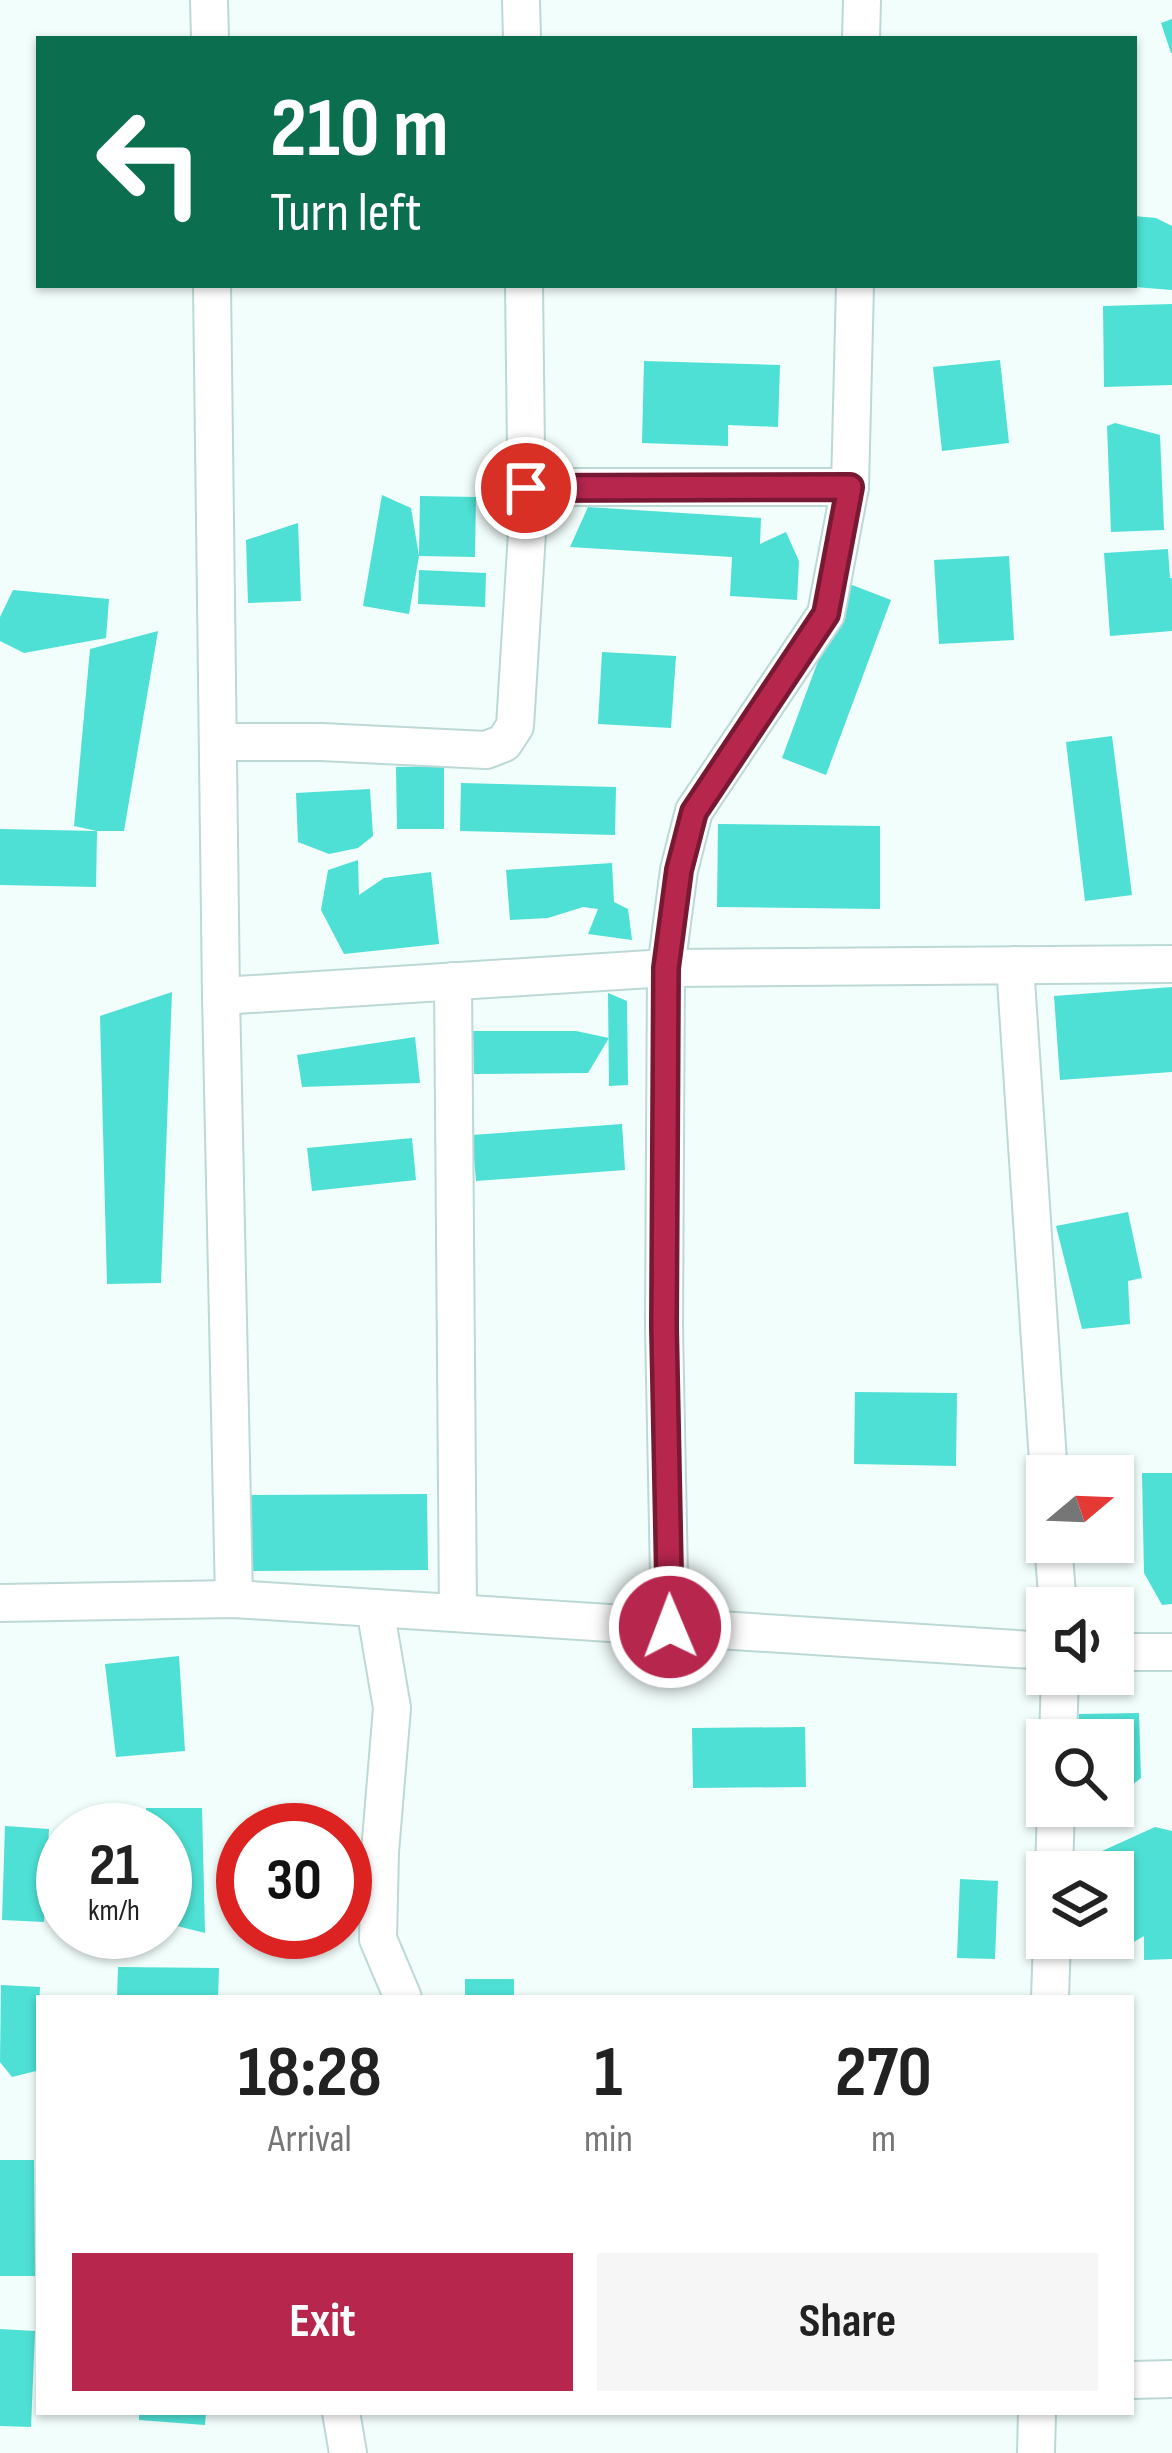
<!DOCTYPE html>
<style>
body{margin:0;font-family:"Sofia Sans Condensed",sans-serif;background:#f6f6f6;color:#222;height:100vh;display:flex;flex-direction:column;font-size:45px;white-space:nowrap}
*{box-sizing:border-box;margin:0}
p{font-size:39px;color:#767676}
.icon{flex:none;width:66px;height:66px;fill:none;stroke:currentColor;stroke-width:2;stroke-linecap:round;stroke-linejoin:round}
.map{position:relative;flex:1;overflow:hidden}
.sheet{position:absolute;left:36px;top:1995px;width:1098px;height:420px;display:flex;flex-direction:column;background:#fff;border-radius:0px;box-shadow:0 3px 9px #0004}
.sheet>*{flex:none}
.top-card{position:absolute;left:36px;top:36px;width:1101px;height:252px;border-radius:0px;box-shadow:0 3px 9px #0004;background:#0b6e4f;color:#fff;overflow:hidden}
.needle{width:78px;rotate:71deg}
.tools{position:absolute;left:1026px;top:1455px;display:grid;gap:24px}
.tools a{display:grid;place-items:center;width:108px;height:108px;border-radius:0px;background:#fff;box-shadow:0 3px 9px #0004;font-size:60px}
.speed{position:absolute;left:36px;top:1803px;display:flex;gap:24px;font-size:60px;font-weight:700;text-align:center}
.speed>*{display:grid;place-content:center;width:156px;height:156px;border-radius:50%;background:#fff;box-shadow:0 3px 9px #0004;line-height:1}
.speed small{font-size:30px;font-weight:400}
.speed .limit{border:18px solid #d22;background:#fff;color:#111}
.pin{position:absolute;display:grid;place-items:center;width:102px;height:102px;color:#fff;margin:-51px;border:6px solid #fff;border-radius:50%;box-shadow:0 3px 12px #0007}
.me{position:absolute;width:132px;margin:-66px;rotate:359deg;stroke-linejoin:round;filter:drop-shadow(0 0 9px #0008)}
.turn{display:flex;align-items:center;gap:42px;height:252px;padding:0 36px;font-size:54px}
.turn .icon{width:156px;height:156px;stroke-width:2.5}
.turn b{display:block;font-size:84px;line-height:102px}
.eta{display:flex;justify-content:space-evenly;align-items:center;height:204px;text-align:center}
.eta b{font-size:72px;font-weight:700;line-height:84px}
.primary-button{display:flex;gap:24px;margin-top:auto;padding:24px 36px}
.primary-button a{flex:1;height:138px;border-radius:0px;background:#b7264d;color:#fff;font-size:48px;font-weight:700;line-height:138px;text-align:center}
.primary-button a+a{background:#f6f6f6;color:#222}
.map>svg:first-child{display:block}
.building{fill:#4ee0d4}
.lines{fill:none;stroke-linecap:round;stroke-linejoin:round}
.minor-casing{stroke:#bcd9d5;stroke-width:40}
.minor{stroke:#fff;stroke-width:36}
.route-casing{stroke:#771932;stroke-width:30}
.route{stroke:#b7264d;stroke-width:21}
</style>
<div class="map">
<svg width="1172" height="2453" viewBox="0 0 1172 2453">
<rect width="100%" height="100%" fill="#f2fefc"/>
<g class="building">
<polygon points="1172,19 1172,53 1171,53 1161,23"/>
<polygon points="1134,216 1156,218 1172,226 1172,290 1134,287"/>
<polygon points="1172,304 1172,385 1104,387 1103,306"/>
<polygon points="1000,360 1009,443 942,451 933,367"/>
<polygon points="644,361 780,365 778,427 728,425 728,446 642,443"/>
<polygon points="1115,423 1160,435 1164,530 1111,532 1107,426"/>
<polygon points="382,495 411,508 419,556 409,614 363,606"/>
<polygon points="420,496 476,497 475,557 419,556"/>
<polygon points="588,507 761,518 760,544 786,532 799,561 797,600 730,596 732,557 570,547"/>
<polygon points="298,523 301,601 248,603 246,540"/>
<polygon points="1168,549 1170,578 1172,578 1172,631 1110,636 1104,553"/>
<polygon points="1009,556 1014,640 939,644 934,560"/>
<polygon points="419,570 486,573 485,607 418,604"/>
<polygon points="847,583 891,600 826,775 782,758"/>
<polygon points="13,590 109,599 106,638 24,653 0,641 0,617"/>
<polygon points="158,631 124,831 97,831 74,826 90,649"/>
<polygon points="602,652 676,656 671,728 598,724"/>
<polygon points="1112,736 1132,895 1085,901 1066,742"/>
<polygon points="444,766 444,829 397,829 396,767"/>
<polygon points="461,783 616,787 615,835 460,831"/>
<polygon points="370,789 373,836 358,848 329,854 298,842 296,793"/>
<polygon points="718,824 880,826 880,909 717,907"/>
<polygon points="0,829 97,831 96,887 0,885"/>
<polygon points="358,860 359,895 384,878 431,872 439,944 344,954 321,910 328,870"/>
<polygon points="612,863 614,902 628,909 632,940 588,934 598,909 583,907 548,918 510,920 506,870"/>
<polygon points="1172,987 1172,1072 1060,1080 1054,996"/>
<polygon points="172,992 161,1283 107,1284 100,1016"/>
<polygon points="608,993 627,1001 628,1085 609,1086"/>
<polygon points="473,1031 576,1031 609,1038 588,1073 474,1074"/>
<polygon points="415,1037 420,1083 302,1087 297,1055"/>
<polygon points="622,1124 625,1170 476,1181 472,1135"/>
<polygon points="412,1138 416,1180 312,1191 307,1148"/>
<polygon points="1128,1212 1142,1278 1128,1281 1130,1324 1082,1329 1056,1226"/>
<polygon points="855,1392 957,1393 956,1466 854,1464"/>
<polygon points="1142,1473 1172,1473 1172,1604 1162,1605 1144,1573"/>
<polygon points="427,1494 428,1570 251,1571 251,1495"/>
<polygon points="179,1656 185,1751 116,1757 105,1664"/>
<polygon points="1139,1713 1141,1778 1113,1800 1113,1740 1079,1740 1079,1714"/>
<polygon points="805,1727 806,1787 693,1788 692,1728"/>
<polygon points="146,1808 202,1808 205,1933 165,1923 165,1830 146,1830"/>
<polygon points="5,1826 49,1829 44,1922 2,1920"/>
<polygon points="1155,1827 1172,1831 1172,1959 1144,1960 1144,1936 1132,1943 1113,1914 1113,1872 1093,1872 1091,1856"/>
<polygon points="960,1879 998,1881 995,1959 957,1958"/>
<polygon points="118,1967 219,1968 218,1998 117,1998"/>
<rect x="465" y="1979" width="49" height="19"/>
<polygon points="1,1985 40,1987 36,2071 12,2077 0,2062"/>
<polygon points="0,2160 34,2160 35,2276 0,2276"/>
<polygon points="0,2329 35,2331 31,2427 0,2426"/>
<polygon points="139,2412 206,2412 205,2425 139,2420"/>
</g>
<g class="lines">
<defs>
<g id="minor">
<polyline points="209,0 210,39"/>
<polyline points="521,0 522,39"/>
<polyline points="861,39 862,0"/>
<polyline points="212,285 221,996 234,1599"/>
<polyline points="526,487 850,487"/>
<polyline points="218,742 321,742 486,750 504,743 515,726 527,533 524,285"/>
<polyline points="1015,965 1049,1476"/>
<polyline points="453,981 458,1613"/>
<polyline points="221,996 666,968 1172,964"/>
<polyline points="1053,1542 1058,1608"/>
<polyline points="0,1603 234,1599 1047,1651"/>
<polyline points="375,1608 392,1708 380,1852 378,1939 403,1998"/>
<polyline points="670,1627 664,1327 666,968 679,870 694,811 826,614 850,487 855,285"/>
<polyline points="1113,1652 1172,1652"/>
<polyline points="1058,1740 1060,1674"/>
<polyline points="1054,1872 1056,1806"/>
<polyline points="1050,1998 1052,1938"/>
<polyline points="1131,2380 1172,2379"/>
<polyline points="341,2412 348,2453"/>
<polyline points="1036,2453 1037,2412"/>
</g>
</defs>
<use href="#minor" class="minor-casing"/>
<use href="#minor" class="minor"/>
</g>
<g class="lines">
<defs>
<polyline id="route" points="526,488 850,487 826,614 694,812 679,870 666,968 664,1327 670,1627"/>
</defs>
<use href="#route" class="route-casing"/>
<use href="#route" class="route"/>
</g>
</svg>
<div class="tools">
<a><svg class="needle" viewBox="-14 -14 28 28"><path d="M0-13l5 13h-10z" fill="#e53935"/><path d="M0 13l5-13h-10z" fill="#767676"/></svg></a>
<a><svg class="icon" aria-label="sound" viewBox="0 0 24 24"><path d="M4 9h4l5-4v14l-5-4H4zM17 9q2 3 0 6"/></svg></a>
<a><svg class="icon" aria-label="search" viewBox="0 0 24 24"><circle cx="10" cy="10" r="6"/><path d="M15 15l6 6"/></svg></a>
<a><svg class="icon" aria-label="layers" viewBox="0 0 24 24"><path d="M12 4l9 5-9 5-9-5zM3 14l9 5 9-5"/></svg></a>
</div>
<div class="speed"><div>21<small>km/h</small></div><div class="limit">30</div></div>
<div class="pin" style="left:526px;top:488px;background:#d93025"><svg class="icon" aria-label="arrive" viewBox="0 0 24 24"><path d="M6 21V4h12l-3 4 3 4H6"/></svg></div>
<svg class="me" style="left:670px;top:1627px" viewBox="-20 -20 40 40"><circle r="17" fill="#b7264d" stroke="#fff" stroke-width="3"/><path d="M0-11L8 9 0 5-8 9z" fill="#fff"/></svg>
<div class="top-card">
<div class="turn"><svg class="icon" aria-label="left" viewBox="0 0 24 24"><path d="M17 20v-9H6M10 6l-5 5 5 5"/></svg><div><b>210 m</b>Turn left</div></div>
</div>
<section class="sheet">
<div class="eta">
<div><b>18:28</b><p>Arrival</p></div>
<div><b>1</b><p>min</p></div>
<div><b>270</b><p>m</p></div>
</div>
<div class="primary-button"><a>Exit</a><a>Share</a></div>
</section>
</div>
